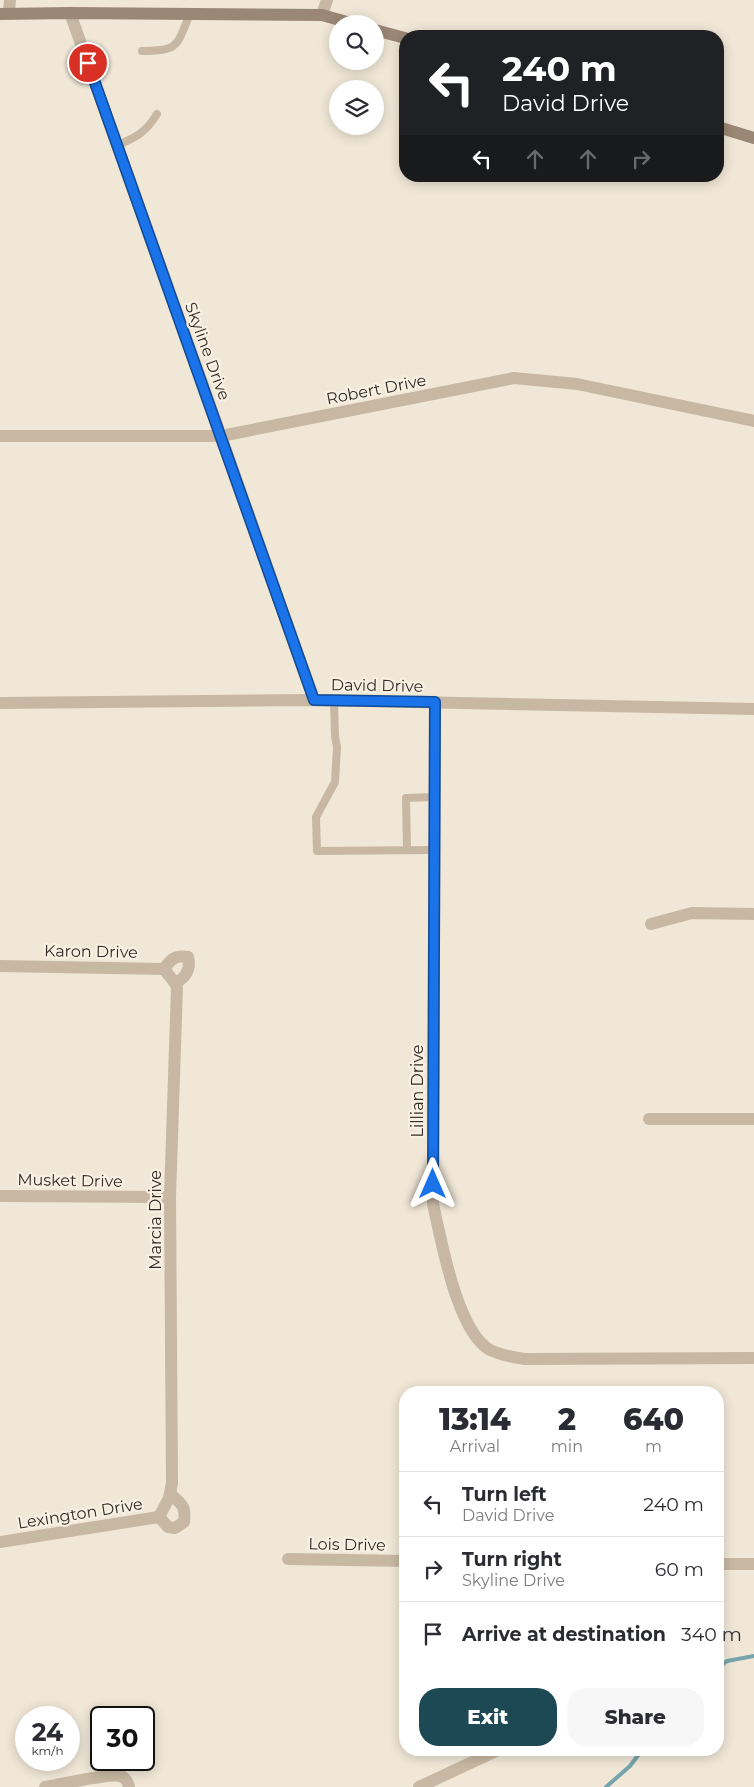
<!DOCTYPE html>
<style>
body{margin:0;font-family:Montserrat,sans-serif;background:#f7f7f7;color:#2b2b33;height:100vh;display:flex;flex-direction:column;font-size:19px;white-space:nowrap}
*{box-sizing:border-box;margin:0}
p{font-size:16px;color:#7c7c81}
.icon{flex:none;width:28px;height:28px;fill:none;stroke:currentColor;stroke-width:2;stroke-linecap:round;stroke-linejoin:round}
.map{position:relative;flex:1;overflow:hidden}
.side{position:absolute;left:399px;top:1386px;width:325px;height:370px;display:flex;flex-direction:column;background:#fff;border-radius:20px;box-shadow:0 2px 12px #0003}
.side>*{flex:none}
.banner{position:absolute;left:399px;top:30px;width:325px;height:152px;border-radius:20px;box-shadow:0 2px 12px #0003;background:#202124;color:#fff;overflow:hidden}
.buttons{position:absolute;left:329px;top:15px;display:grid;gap:10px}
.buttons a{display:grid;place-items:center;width:55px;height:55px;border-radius:50%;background:#fff;box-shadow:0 2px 12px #0003;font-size:25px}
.speed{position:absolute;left:15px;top:1706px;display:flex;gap:10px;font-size:25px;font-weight:700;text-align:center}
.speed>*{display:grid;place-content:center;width:65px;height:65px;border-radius:50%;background:#fff;box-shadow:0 2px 12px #0003;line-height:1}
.speed small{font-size:12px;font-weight:400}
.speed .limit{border:2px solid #111;border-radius:8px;background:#fff;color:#111}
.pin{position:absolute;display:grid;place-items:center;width:42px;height:42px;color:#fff;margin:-21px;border:2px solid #fff;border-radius:50%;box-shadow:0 1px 5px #0007}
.me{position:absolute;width:55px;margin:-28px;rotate:0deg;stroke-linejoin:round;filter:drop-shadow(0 0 4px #0008)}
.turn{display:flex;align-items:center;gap:18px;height:105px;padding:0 20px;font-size:22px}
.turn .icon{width:65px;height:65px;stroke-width:2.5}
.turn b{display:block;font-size:35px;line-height:42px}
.lanes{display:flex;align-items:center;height:48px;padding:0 20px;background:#0003;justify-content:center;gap:25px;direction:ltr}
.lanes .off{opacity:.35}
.eta{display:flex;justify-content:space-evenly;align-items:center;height:85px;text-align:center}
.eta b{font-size:30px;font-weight:800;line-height:35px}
.primary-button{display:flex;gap:10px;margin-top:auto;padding:10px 20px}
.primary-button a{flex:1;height:58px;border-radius:20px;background:#1c4953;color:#fff;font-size:20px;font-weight:800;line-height:58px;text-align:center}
.primary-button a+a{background:#f7f7f7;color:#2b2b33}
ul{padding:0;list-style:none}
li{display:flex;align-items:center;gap:15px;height:65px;padding:0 20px;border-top:1px solid #e1e1e2}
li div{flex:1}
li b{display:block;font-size:19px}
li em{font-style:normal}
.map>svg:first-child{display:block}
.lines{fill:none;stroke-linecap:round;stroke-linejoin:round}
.stream{stroke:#77a4ad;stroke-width:4}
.service{stroke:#c8b8a3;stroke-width:8}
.minor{stroke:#c8b8a3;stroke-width:12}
.secondary{stroke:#9b8775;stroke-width:12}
.route-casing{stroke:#114b97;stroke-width:12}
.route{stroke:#1a73e8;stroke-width:9}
.labels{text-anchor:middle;stroke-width:4.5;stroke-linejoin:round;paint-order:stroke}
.street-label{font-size:16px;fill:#332b25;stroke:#f8f1e3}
</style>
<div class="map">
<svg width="754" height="1787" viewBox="0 0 754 1787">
<rect width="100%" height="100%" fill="#f0e7d7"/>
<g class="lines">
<g class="stream">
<polyline points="718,1668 727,1661 754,1656"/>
<polyline points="606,1787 630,1766 642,1750"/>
</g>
<g class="service">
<path d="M142,51C180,51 176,46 190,14"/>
<path d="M118,145C137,137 146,132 157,114"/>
<polyline points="334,701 335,736 337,747 335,782 316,817 317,851 434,850"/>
<polyline points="407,850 406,798 434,797"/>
</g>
<g class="minor">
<polyline points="9,12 10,0"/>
<polyline points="70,13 221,436 314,700"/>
<polyline points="322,15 327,0"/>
<polyline points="0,436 221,436 514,378 577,384 754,421"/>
<path d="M435,702L433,1204C441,1239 457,1332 490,1350C500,1355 513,1357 524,1359L754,1358"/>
<polyline points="0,703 314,700 754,709"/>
<polyline points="651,924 692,913 754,914"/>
<polyline points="0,966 164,969 175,983 177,987 170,1197 172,1483 169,1498 159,1517"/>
<path d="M164,969C171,959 175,955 188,957C191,969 186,978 175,983"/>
<polyline points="649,1119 754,1119"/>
<polyline points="0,1196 170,1197"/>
<path d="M159,1517L168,1527L175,1528L184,1522C186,1506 182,1504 170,1494"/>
<polyline points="0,1542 159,1517"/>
<polyline points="288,1559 405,1561"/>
<polyline points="718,1564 754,1564"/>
<path d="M45,1787C59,1785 109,1773 120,1776C125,1777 128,1782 129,1787"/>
<polyline points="419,1787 498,1750"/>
</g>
<g class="secondary">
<polyline points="0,14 70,13 322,15 354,24"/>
<polyline points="375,30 405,38"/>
<polyline points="718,127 754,138"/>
</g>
</g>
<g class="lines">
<defs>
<polyline id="route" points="88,63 314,700 435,702 433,1184"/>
</defs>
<use href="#route" class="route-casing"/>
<use href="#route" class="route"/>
</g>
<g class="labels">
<g class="street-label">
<text transform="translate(208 351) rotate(70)" y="6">Skyline Drive</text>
<text transform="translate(376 389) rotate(-11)" y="6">Robert Drive</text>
<text transform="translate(377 685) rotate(1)" y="6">David Drive</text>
<text transform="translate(91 951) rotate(1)" y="6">Karon Drive</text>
<text transform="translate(417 1091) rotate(-90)" y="6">Lillian Drive</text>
<text transform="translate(70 1180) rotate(1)" y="6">Musket Drive</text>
<text transform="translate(155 1220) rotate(-90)" y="6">Marcia Drive</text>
<text transform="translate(80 1513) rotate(-9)" y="6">Lexington Drive</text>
<text transform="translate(347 1544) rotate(1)" y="6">Lois Drive</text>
</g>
</g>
</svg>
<div class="buttons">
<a><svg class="icon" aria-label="search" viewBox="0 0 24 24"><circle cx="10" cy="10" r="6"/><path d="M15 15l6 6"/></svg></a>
<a><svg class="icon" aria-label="layers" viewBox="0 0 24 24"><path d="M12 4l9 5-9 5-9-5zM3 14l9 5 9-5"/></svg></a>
</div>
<div class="speed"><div>24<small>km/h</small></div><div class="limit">30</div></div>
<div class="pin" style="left:88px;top:63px;background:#d93025"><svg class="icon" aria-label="arrive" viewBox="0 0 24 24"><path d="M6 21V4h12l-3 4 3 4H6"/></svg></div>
<svg class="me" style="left:433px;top:1184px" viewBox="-20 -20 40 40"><path d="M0-17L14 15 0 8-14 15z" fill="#1a73e8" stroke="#fff" stroke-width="4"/></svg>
<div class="banner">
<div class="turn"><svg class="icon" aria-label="left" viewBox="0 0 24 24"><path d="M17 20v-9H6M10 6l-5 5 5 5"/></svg><div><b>240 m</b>David Drive</div></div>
<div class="lanes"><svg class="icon" aria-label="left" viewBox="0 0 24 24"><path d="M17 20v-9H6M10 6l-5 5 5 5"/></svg><svg class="icon off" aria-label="ahead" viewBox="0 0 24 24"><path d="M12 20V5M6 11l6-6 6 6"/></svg><svg class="icon off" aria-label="ahead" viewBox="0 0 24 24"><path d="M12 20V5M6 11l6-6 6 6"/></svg><svg class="icon off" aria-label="right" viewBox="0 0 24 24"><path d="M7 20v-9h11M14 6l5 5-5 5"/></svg></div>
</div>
<section class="side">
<div class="eta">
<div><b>13:14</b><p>Arrival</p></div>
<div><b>2</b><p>min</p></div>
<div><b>640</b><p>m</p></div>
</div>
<ul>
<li><svg class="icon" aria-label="left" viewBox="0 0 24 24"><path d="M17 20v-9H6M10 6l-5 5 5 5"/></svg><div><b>Turn left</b><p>David Drive</p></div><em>240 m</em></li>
<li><svg class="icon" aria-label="right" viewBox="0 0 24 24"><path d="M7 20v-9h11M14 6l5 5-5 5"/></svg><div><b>Turn right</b><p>Skyline Drive</p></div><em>60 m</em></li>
<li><svg class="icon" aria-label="arrive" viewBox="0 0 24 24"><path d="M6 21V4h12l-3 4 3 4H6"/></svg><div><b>Arrive at destination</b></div><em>340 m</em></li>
</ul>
<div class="primary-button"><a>Exit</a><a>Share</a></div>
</section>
</div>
